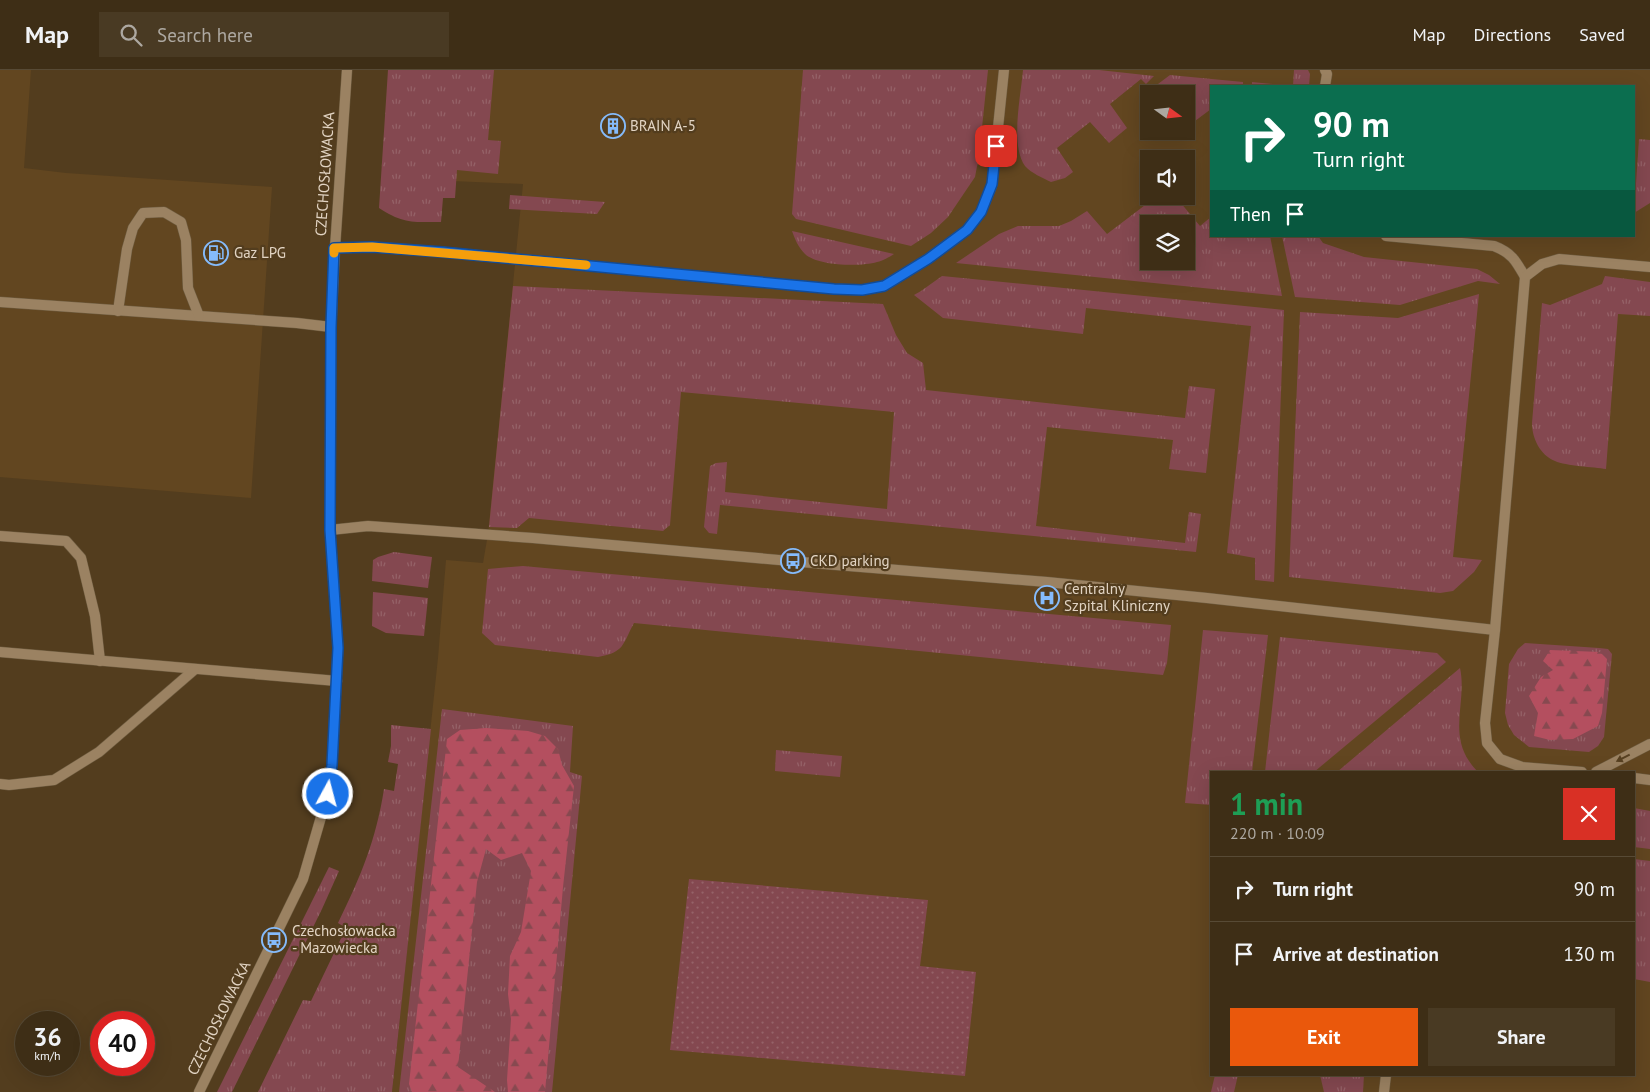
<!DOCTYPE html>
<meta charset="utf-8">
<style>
body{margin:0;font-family:"PT Sans",sans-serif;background:#493a23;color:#f1f3f6;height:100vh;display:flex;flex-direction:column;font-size:19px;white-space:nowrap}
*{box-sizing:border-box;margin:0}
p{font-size:16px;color:#ada8a1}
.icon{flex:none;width:28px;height:28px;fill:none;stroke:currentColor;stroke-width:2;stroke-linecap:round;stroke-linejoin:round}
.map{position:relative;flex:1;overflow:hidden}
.side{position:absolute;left:1210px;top:701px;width:425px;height:305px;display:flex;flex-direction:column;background:#3e2e16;border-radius:0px;box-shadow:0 5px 20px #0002,0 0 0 1px #574a35}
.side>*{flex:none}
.top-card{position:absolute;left:1210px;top:15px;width:425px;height:152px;border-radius:0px;box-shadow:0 5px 20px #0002,0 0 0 1px #574a35;background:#0b6e4f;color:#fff;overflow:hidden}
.needle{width:32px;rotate:105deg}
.controls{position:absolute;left:1140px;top:15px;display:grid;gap:10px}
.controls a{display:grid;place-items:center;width:55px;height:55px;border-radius:0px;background:#3e2e16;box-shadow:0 5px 20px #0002,0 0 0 1px #574a35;font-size:25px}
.speed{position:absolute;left:15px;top:941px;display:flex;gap:10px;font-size:25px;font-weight:700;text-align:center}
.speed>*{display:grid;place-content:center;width:65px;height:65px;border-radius:50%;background:#3e2e16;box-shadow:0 5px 20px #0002,0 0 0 1px #574a35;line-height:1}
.speed small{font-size:12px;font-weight:400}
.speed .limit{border:8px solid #d22;background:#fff;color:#111}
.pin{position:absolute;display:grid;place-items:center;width:42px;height:42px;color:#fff;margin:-21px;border-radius:10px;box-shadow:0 2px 8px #0006}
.me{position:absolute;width:55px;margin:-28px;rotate:7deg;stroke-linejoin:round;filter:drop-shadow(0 0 4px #0008)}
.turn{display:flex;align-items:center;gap:18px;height:105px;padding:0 20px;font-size:22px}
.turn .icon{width:65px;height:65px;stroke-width:2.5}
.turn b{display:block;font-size:35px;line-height:42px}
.then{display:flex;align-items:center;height:48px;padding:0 20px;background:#0003;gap:10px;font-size:19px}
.round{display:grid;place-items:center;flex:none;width:52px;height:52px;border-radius:0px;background:#493a23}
.headline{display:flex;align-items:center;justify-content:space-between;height:85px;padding:0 20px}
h1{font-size:30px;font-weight:700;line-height:38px;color:#1e9e55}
.action{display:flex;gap:10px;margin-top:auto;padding:10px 20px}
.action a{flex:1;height:58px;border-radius:0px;background:#ea580c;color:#fff;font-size:20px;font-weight:700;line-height:58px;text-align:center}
.action a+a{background:#493a23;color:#f1f3f6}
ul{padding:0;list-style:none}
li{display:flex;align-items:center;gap:15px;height:65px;padding:0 20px;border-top:1px solid #574a35}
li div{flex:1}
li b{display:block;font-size:19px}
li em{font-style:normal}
header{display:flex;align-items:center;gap:30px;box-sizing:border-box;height:70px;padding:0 25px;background:#3e2e16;border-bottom:1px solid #574a35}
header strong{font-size:24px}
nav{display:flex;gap:28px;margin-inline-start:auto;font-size:18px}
.search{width:350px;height:45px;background:#493a23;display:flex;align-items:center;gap:12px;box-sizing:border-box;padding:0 18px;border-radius:0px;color:#ada8a1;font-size:19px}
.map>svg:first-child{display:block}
.built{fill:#624620;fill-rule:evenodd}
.grass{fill:url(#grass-tufts);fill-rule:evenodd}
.forest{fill:url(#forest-firs)}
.garden{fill:url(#garden-dots)}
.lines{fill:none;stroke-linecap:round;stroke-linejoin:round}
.service-casing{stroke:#6e5c40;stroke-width:11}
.tertiary-casing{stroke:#6e5c40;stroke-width:11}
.service{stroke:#9b8262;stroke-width:10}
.tertiary{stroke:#9b8262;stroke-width:10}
.oneway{fill:#574021}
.route-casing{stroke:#114b97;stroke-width:12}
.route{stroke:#1a73e8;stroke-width:9}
.slow{stroke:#f59e0b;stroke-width:9}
.labels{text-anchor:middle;stroke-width:4.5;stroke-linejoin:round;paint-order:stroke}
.poi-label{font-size:15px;fill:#e2d4c3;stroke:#533d1e;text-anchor:start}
.street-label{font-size:15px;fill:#e2d4c3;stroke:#533d1e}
</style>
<header>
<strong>Map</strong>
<div class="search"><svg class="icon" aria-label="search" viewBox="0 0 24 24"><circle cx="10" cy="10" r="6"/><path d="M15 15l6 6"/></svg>Search here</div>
<nav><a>Map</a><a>Directions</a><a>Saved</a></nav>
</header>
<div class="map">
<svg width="1650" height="1022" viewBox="0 0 1650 1022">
<defs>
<pattern id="grass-tufts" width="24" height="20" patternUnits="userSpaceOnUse" patternTransform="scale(1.25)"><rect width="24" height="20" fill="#844850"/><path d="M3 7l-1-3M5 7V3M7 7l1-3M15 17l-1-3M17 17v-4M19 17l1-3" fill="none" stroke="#956268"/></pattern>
<pattern id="forest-firs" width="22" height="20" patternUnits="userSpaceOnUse" patternTransform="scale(1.25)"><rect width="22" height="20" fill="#b44f5f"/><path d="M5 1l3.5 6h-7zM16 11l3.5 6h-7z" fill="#874950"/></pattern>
<pattern id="garden-dots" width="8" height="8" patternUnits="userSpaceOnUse" patternTransform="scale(1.25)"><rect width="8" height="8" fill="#844850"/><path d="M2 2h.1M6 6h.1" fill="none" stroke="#956268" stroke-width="1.8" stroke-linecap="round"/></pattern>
</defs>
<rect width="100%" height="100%" fill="#533d1e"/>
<g class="built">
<polygon points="0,0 31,0 24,98 66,103 272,117 251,428 0,407"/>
<path d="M399,0H1650V1022H392L438,588L446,490L483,493L488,464L523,114L406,109ZM1211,16H1634V166H1211ZM1149,24H1186V61H1149ZM1149,89H1186V126H1149ZM1149,154H1186V191H1149ZM1211,702H1634V1005H1211Z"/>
</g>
<g class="grass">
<path d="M388,0H494L488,70L501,71L498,104L457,100L455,128H443L441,152C414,152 403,154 379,138Z"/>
<polygon points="803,0 988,0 979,86 975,107 948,147 931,163 911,176 796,149 792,144"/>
<path d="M1023,0H1099L1154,6L1146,14L1141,9L1110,34L1127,58L1109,73L1090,52L1057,78L1073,102L1065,108L1051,112C1043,108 1031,103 1025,96C1010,75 1021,25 1023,0Z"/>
<polygon points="1294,0 1308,0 1310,4 1309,16 1252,16 1252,12 1293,16"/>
<polygon points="1170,5 1243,12 1243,16 1211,16 1211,39 1187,57 1186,24 1160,24 1154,17"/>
<polygon points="1639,69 1650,70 1650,133 1634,143"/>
<polygon points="510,125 605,132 597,144 509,139"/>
<path d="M1157,126H1175L1200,156L1211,147V166H1270L1282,226L956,193L999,164L1018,156H1059L1071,151L1087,141L1107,164ZM1149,154H1186V191H1149Z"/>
<path d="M792,161L894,184C889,187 883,191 877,192C860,197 818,196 805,184C798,177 795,169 792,161Z"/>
<polygon points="1282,166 1318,166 1323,173 1364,187 1477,199 1489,205 1500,214 1478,211 1400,235 1295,227"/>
<polygon points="942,206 1284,240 1274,512 1255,510 1255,488 1227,483 1251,256 1086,238 1083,264 943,248 914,225 921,221"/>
<path d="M1605,206L1650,212V246L1618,244L1606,399C1594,397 1566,396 1555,391C1540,385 1532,368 1532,353L1542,233L1550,235L1602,214Z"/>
<polygon points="513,216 883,234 896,265 907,283 923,293 926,320 1185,348 1189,316 1215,319 1206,403 1169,399 1173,370 1047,357 1036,456 1185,473 1189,442 1201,444 1196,482 720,435 717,464 709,463 704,457 710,396 716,393 727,392 725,422 887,439 894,342 681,322 670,455 663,461 529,448 517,458 489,457"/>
<polygon points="1479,224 1453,487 1482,490 1474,502 1453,521 1440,523 1289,507 1300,242 1398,248"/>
<polygon points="394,482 432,487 428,518 372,511 373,490 378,487"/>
<path d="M523,496L1171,555L1167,593L1163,605L634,553C622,575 625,582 598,587L495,575L482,563L488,499Z"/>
<polygon points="373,522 428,528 424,566 386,563 372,556"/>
<polygon points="1203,560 1268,565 1252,702 1211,702 1211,735 1185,733"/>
<polygon points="1280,567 1437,583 1446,592 1314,702 1265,702"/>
<polygon points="1525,573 1599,578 1608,579 1612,584 1604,667 1598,676 1589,682 1529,677 1514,665 1508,655 1505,643 1509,594 1518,579"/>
<path d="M1460,598C1467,630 1449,661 1469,691C1472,695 1474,699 1479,702H1337Z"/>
<polygon points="442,639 573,656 570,702 582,706 552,1022 399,1022"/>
<path d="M391,655L431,659L392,1022H258L303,930L311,931L346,858L338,853C361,806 376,770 384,719L394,721L398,694L388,692L391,676Z"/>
<polygon points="776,680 842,686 840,707 775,701"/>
<polygon points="1634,738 1650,741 1650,779 1634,777"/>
<polygon points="1634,789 1650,791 1650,912 1634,909"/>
<polygon points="329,797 339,801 322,839 232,1022 217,1022"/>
<polygon points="1215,1005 1238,1005 1234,1022 1211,1022"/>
<polygon points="1320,1005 1364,1005 1363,1022 1324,1022"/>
</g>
<g class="forest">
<polygon points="1550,580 1600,582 1607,589 1602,643 1598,656 1573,669 1550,670 1534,666 1538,643 1529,626 1541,607 1553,600 1543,591"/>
<polygon points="486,658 528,661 545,666 558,679 562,695 574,716 563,817 545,1022 508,1022 507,1010 511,949 508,924 510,886 521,862 531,801 522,783 501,790 486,779 477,812 458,997 495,1022 412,1022 409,1014 447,669 460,660"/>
</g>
<polygon class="garden" points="689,809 928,830 920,896 976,902 965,1006 670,980"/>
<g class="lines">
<defs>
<g id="service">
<polyline points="1325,0 1327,4 1325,16"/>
<path d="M1386,166L1494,176C1512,183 1516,191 1525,207"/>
<polyline points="335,178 373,177 442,182 834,219 862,220 884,216 928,189 967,160 981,142 992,115 1004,0"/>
<polyline points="0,232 297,253 331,257"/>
<polyline points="118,241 127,179 133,158 143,143 164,142 181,152 186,170 188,218 199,246"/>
<polyline points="330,460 368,456 533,468 824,494 1047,512 1207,528 1495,560"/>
<polyline points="0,466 66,471 81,488 95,546 100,591"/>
<polyline points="0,582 337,611"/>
<polyline points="1582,702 1522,697 1500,689 1487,673 1485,653 1495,560 1525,207 1542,194 1559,189 1650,197"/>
<polyline points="1596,702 1650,674"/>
<polyline points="1634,708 1650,710"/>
<polyline points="0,714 9,715 54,710 99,682 194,600"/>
<polyline points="1384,1022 1386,1005"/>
</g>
<polyline id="tertiary" points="199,1022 303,809 328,723 332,695 338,578 330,460 331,257 335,178 347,0"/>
</defs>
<use href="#service" class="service-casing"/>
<use href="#tertiary" class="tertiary-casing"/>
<use href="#service" class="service"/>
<use href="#tertiary" class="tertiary"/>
</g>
<defs><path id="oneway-solid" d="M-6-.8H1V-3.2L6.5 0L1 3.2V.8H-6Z" transform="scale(1.25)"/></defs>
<use class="oneway" href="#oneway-solid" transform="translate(1623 688) rotate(153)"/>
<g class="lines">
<defs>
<polyline id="route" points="328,724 332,695 338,578 330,460 331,257 334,178 372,177 442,182 834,219 862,220 884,216 928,189 967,160 981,142 992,114 996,76"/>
</defs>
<use href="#route" class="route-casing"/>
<use href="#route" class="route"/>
<polyline class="slow" points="334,183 334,178 372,177 586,195"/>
</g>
<defs>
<symbol id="building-ring" viewBox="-11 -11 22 22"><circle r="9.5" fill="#533d1e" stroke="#85bbfb" stroke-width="1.5"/><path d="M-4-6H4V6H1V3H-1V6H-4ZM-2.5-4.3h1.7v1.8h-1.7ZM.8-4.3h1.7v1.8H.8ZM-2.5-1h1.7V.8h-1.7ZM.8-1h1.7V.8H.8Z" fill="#85bbfb"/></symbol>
<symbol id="fuel-ring" viewBox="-11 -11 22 22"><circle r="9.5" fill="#533d1e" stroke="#85bbfb" stroke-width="1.5"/><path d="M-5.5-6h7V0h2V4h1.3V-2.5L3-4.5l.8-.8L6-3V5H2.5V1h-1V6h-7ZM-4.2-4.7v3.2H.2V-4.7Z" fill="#85bbfb"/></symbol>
<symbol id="bus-ring" viewBox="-11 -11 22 22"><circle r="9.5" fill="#533d1e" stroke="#85bbfb" stroke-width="1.5"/><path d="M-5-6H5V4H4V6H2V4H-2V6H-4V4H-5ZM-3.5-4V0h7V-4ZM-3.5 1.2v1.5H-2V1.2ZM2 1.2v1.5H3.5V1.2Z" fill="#85bbfb"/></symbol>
<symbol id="hospital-ring" viewBox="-11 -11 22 22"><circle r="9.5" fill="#533d1e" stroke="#85bbfb" stroke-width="1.5"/><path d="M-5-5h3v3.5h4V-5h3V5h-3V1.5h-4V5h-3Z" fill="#85bbfb"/></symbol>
</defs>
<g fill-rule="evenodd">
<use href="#building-ring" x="599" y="42" width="28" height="28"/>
<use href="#fuel-ring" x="202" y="169" width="28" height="28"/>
<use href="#bus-ring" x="779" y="477" width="28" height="28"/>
<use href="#hospital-ring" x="1033" y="514" width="28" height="28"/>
<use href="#bus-ring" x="260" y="856" width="28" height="28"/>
</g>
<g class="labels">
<g class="poi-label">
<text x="630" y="61">BRAIN A-5</text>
<text x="234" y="188">Gaz LPG</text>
<text x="810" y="496">CKD parking</text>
<text x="1064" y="524">Centralny<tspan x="1064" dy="17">Szpital Kliniczny</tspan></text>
<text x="292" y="866">Czechosłowacka<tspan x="292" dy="17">- Mazowiecka</tspan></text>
</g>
<g class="street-label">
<text transform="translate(325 104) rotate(-86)" y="5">CZECHOSŁOWACKA</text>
<text transform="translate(219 948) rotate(-64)" y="5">CZECHOSŁOWACKA</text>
</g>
</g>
</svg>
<div class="controls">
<a><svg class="needle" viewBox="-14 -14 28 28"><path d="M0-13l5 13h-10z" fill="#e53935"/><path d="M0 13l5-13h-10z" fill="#ada8a1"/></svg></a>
<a><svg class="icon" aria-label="sound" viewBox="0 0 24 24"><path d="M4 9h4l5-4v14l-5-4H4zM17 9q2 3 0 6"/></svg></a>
<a><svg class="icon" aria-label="layers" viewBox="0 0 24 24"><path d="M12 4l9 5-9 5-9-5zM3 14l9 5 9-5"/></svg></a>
</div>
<div class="speed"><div>36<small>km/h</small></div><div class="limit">40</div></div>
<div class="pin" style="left:996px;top:76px;background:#d93025"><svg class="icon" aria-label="arrive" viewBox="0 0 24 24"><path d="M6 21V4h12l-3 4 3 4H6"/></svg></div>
<svg class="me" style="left:328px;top:724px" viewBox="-20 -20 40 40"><circle r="17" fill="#1a73e8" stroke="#fff" stroke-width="3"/><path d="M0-11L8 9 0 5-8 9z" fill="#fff"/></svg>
<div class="top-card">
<div class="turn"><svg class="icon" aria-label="right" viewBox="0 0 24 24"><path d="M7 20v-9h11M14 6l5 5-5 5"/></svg><div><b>90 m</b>Turn right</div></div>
<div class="then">Then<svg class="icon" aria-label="arrive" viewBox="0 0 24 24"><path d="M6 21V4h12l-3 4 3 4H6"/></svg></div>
</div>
<section class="side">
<div class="headline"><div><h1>1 min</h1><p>220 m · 10:09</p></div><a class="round" style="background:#d93025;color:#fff"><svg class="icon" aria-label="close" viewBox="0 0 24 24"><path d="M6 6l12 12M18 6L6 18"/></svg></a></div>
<ul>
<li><svg class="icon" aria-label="right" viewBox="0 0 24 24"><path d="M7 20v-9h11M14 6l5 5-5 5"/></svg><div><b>Turn right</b></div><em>90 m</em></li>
<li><svg class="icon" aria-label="arrive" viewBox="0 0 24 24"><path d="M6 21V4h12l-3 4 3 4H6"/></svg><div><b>Arrive at destination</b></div><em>130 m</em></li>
</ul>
<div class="action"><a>Exit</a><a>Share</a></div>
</section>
</div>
